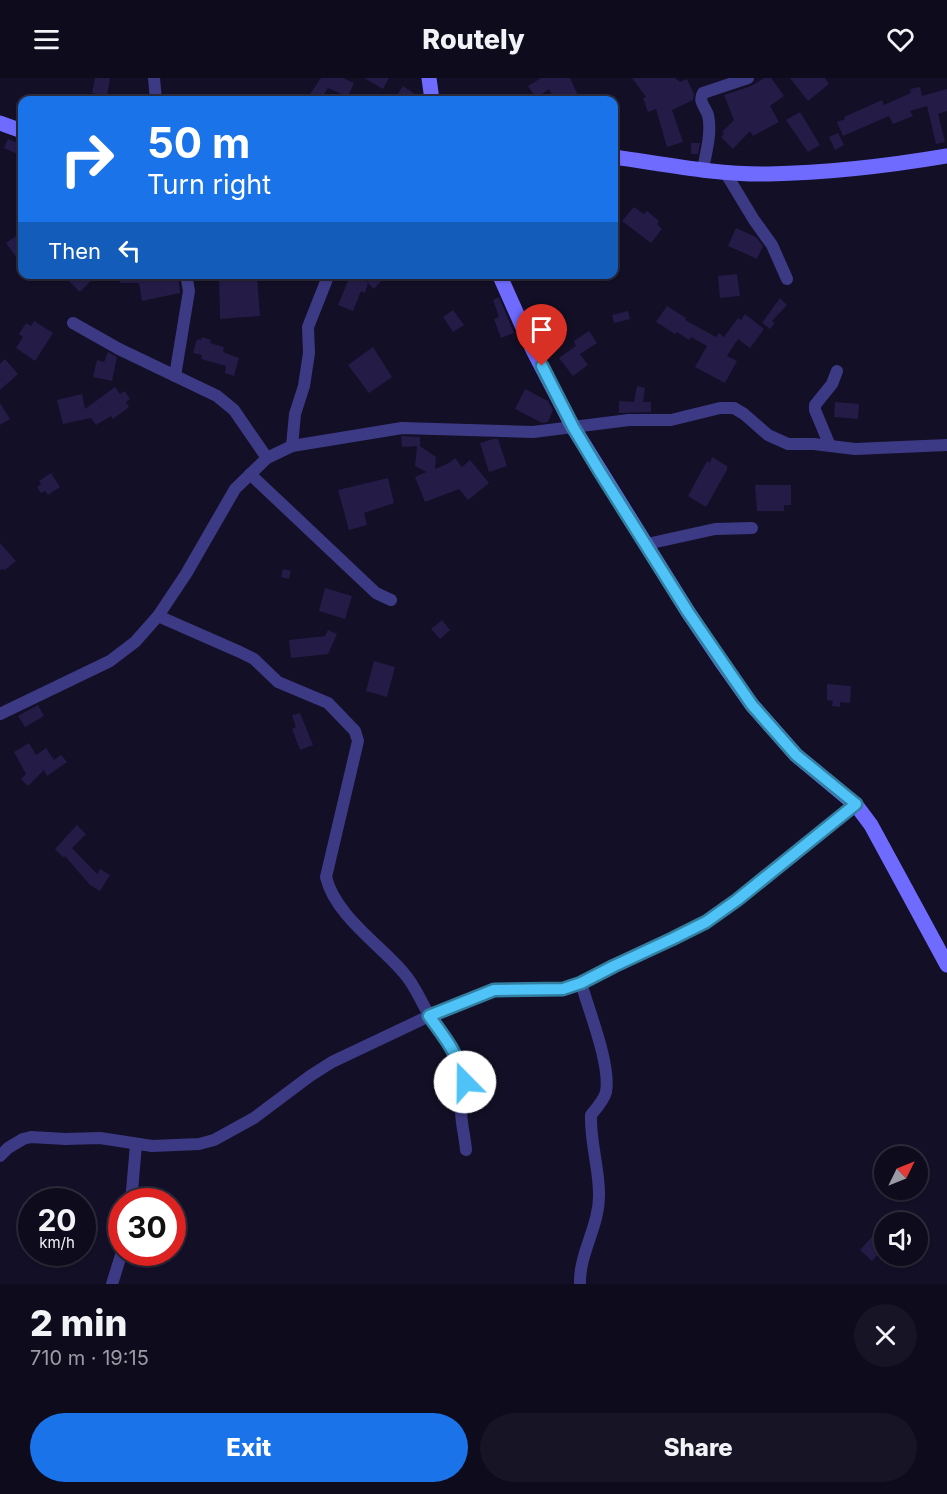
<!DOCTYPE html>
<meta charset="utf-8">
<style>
body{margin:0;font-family:Inter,sans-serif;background:#171425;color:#f1f3f6;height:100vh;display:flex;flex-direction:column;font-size:22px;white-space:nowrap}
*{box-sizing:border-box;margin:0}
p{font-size:20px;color:#9b9ba3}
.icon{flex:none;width:33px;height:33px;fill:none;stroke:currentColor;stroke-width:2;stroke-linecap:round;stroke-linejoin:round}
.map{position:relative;height:1206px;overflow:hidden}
.panel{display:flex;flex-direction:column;background:#0e0b1c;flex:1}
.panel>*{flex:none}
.top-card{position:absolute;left:18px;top:18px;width:600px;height:183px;border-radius:12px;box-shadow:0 2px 4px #0004,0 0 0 2px #2e2b3b;background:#1a73e8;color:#fff;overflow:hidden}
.needle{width:39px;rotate:47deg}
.controls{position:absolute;left:874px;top:1068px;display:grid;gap:12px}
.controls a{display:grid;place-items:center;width:54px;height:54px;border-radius:50%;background:#0e0b1c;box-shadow:0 2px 4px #0004,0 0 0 2px #2e2b3b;font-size:30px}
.speed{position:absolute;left:18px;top:1110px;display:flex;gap:12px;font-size:30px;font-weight:700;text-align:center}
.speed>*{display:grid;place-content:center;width:78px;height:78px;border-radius:50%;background:#0e0b1c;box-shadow:0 2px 4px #0004,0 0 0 2px #2e2b3b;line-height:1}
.speed small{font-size:15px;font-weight:400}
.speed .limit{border:9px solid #d22;background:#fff;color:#111}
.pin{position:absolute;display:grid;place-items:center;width:51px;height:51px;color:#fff;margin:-62px -26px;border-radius:50% 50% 50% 0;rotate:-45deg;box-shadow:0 0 6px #0007}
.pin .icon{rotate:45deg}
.me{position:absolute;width:66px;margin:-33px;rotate:338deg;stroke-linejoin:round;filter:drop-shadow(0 0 4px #0008)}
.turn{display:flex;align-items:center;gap:21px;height:126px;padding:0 30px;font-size:27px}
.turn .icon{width:78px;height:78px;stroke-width:2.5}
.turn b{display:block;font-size:42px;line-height:51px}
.then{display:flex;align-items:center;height:57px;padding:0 30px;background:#0003;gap:12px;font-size:22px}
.round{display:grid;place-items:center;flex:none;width:63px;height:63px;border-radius:32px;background:#171425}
.head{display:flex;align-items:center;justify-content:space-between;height:102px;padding:0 30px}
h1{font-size:36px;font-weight:800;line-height:45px}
.button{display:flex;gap:12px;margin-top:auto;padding:12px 30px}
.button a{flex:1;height:69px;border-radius:36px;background:#1a73e8;color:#fff;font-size:24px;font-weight:800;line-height:69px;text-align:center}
.button a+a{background:#171425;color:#f1f3f6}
header{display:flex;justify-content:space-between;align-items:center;height:78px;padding:0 30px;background:#0e0b1c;font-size:27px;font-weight:800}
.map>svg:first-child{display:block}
.building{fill:#241b47}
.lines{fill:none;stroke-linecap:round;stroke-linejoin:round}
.street{stroke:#3d3a85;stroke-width:12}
.secondary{stroke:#6f6bff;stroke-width:15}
.route-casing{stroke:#337fa1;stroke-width:15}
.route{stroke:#4fc3f7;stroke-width:10}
</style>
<header><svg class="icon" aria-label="menu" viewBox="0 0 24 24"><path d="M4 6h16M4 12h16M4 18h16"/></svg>Routely<svg class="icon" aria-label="heart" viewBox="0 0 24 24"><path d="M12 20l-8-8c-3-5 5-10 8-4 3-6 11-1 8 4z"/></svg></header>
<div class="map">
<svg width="947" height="1206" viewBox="0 0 947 1206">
<rect width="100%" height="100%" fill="#130f26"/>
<g class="building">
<polygon points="95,0 110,0 107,18 92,15"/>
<polygon points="321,0 343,0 354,5 348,19 328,10 320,22 306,22"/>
<polygon points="364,0 389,0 383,11"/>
<polygon points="541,0 570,0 580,22 554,22 549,11 536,20 528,8"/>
<polygon points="632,0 675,0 680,4 687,1 694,16 693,22 672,32 683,64 667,69 656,31 648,34 643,20 646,19"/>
<polygon points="764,0 771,0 784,18 770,28 779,44 753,58 750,53 733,71 721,59 724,56 722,54 734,42 724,17 751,8"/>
<polygon points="790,0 825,0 829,6 808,23"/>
<polygon points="403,8 422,21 394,22"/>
<polygon points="920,9 922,18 947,11 947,33 938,36 945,64 936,66 927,28 910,33 913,38 893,46 889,38 843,58 837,44 845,41 844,39 882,22 884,27 911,15 910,11"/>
<polygon points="800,34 820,67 808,74 786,42"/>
<polygon points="838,55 844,67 835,72 829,59"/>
<polygon points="8,61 22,67 22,78 4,70"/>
<polygon points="691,65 700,65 698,76 691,76"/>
<polygon points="634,129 644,136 647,133 659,143 657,146 662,151 651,165 622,143"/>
<polygon points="736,150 756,159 763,168 757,181 728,168"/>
<polygon points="18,157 22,164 22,187 6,165"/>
<polygon points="62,196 97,196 80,214"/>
<polygon points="120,196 139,196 139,199 153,196 178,196 180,215 142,223 139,205 120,205"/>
<polygon points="219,196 233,196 232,199 257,198 260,238 220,241"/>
<polygon points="374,196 387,196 374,211 368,205 365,215 361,213 353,233 338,227 350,198 368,204"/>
<polygon points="737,196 740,218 720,220 718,198"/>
<polygon points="499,219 514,255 501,260 494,241 499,239 493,222"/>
<polygon points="780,220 787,227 772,243 775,245 770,251 762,245"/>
<polygon points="667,228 686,240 685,242 716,259 719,255 724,259 738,240 741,242 745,236 764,251 750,270 738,261 727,278 737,283 725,305 695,289 707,268 691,259 689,262 677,254 675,256 656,244"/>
<polygon points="453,232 464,247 453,254 443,239"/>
<polygon points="628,233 630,241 614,245 612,237"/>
<polygon points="34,243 53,255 35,283 16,270 23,259 19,256 26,245 31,248"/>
<polygon points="589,253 597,265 580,276 588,287 573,298 559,280 576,268 574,263"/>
<polygon points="202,259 211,262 210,265 224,269 223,274 239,280 234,298 225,295 226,288 201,281 202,277 193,275 197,261 201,262"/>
<polygon points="373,269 392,299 369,315 348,287"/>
<polygon points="108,274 117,279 112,303 93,299 97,282 104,284"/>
<polygon points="5,281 18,296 0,312 0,286"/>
<polygon points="637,308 645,310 643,324 651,324 651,334 619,335 619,323 634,324"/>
<polygon points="115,309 120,316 125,313 130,321 126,324 129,329 113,341 111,338 96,347 91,340 63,346 57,322 82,316 85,331"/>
<polygon points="525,311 548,323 553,332 548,344 542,345 515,331"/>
<polygon points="835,324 859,326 858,341 834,339"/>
<polygon points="0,325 10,341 0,347"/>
<polygon points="401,358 420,359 420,368 436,379 435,391 449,385 455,380 462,389 470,382 489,405 468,422 459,411 425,424 415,399 426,394 415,388 417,368 402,369"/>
<polygon points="493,361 498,361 507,388 489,394 480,365"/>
<polygon points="712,379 727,388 727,392 706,429 688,418 707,383 710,385"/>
<polygon points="51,395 60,409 48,417 45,413 41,415 37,409 41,406 39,403"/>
<polygon points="388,400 394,425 364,435 367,447 349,452 338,412"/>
<polygon points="755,407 791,407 791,427 784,427 784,433 757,433"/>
<polygon points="0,465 16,483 5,492 3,491 0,492"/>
<polygon points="283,491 291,493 289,501 281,499"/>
<polygon points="325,510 352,518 345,541 319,533"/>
<polygon points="442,542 450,552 440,561 431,551"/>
<polygon points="328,552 337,556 328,576 291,580 289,562 325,558"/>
<polygon points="374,583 395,589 387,619 366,613"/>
<polygon points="827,606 851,608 850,625 840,624 840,629 832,628 833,623 827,622"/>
<polygon points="38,627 44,638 25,649 18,638"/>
<polygon points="300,635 313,667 300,672 292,651 296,649 292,637"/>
<polygon points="29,665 36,677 46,670 54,682 61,677 67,684 47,698 44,692 28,708 21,701 26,696 14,674"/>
<polygon points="77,747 86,756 72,770 97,796 100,791 110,797 100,813 90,807 65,778 64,780 55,771"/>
<polygon points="876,1154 885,1162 885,1169 872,1183 860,1172"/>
</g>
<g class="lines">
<g class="street">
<polyline points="154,0 156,22"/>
<path d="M703,91C706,75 712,54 708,37C705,28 698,24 703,15L748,0"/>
<polyline points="725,94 754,142 772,167 787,201"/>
<polyline points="73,245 119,271 217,318 234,332 267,380"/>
<polyline points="175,298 189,213 186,196"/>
<polyline points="292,368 295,336 304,308 309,275 308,249 329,196"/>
<polyline points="830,368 815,332 815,327 832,306 837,293"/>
<polyline points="250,396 376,515 391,522"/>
<polyline points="647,466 715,451 752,450"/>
<path d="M158,538L240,574L254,581L278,604L328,625L355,653L358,663L326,799C335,837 379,866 403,894C415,907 420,922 429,937C439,955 456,971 463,991C468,1005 461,1017 461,1032C461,1045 465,1059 466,1072"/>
<polyline points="0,636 110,583 135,564 158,538 186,496 235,411 267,380 292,368 402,350 533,354 629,342 671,342 720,330 734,330 744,336 768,357 788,366 814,366 855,371 947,367"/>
<polyline points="0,1078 8,1070 23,1061 31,1059 65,1061 100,1060 152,1068 199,1066 214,1062 254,1040 310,998 332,984 429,938 494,912 563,911 581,905 706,844 737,822 856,727"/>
<polyline points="131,1124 136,1067"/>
<polyline points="112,1206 122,1174"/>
<path d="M580,1206C579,1175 600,1147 599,1116C599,1089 590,1064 591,1037C596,1031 604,1022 606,1014C611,987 589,933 581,905"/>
</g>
<g class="secondary">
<polyline points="429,0 432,22"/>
<polyline points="0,45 22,53"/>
<path d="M614,79C664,86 717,97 769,96C829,95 888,88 947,78"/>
<polyline points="499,196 533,272 573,349 688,534 723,586 752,627 796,677 856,727 871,747 947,887"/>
</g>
</g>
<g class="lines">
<defs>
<path id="route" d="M465,1004C460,979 444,958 429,938L494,912L563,911L581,905L614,888L672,861L706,844L737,822L856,726L796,677L752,627L688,534L600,394L573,349L542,288"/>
</defs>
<use href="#route" class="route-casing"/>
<use href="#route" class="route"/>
</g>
</svg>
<div class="controls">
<a><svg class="needle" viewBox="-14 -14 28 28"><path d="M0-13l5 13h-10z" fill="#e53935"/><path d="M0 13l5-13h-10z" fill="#9b9ba3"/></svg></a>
<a><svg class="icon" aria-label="sound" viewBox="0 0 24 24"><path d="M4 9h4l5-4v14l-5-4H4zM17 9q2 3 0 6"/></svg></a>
</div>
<div class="speed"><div>20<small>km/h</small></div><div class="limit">30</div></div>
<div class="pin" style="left:542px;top:288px;background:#d93025"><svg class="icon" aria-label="arrive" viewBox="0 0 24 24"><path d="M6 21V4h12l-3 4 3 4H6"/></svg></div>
<svg class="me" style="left:465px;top:1004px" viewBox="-20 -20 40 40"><circle r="19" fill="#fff"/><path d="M0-13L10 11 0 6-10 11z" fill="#4fc3f7"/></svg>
<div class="top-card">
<div class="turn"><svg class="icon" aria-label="right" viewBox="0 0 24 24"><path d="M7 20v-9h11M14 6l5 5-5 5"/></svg><div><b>50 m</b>Turn right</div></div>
<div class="then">Then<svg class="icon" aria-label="left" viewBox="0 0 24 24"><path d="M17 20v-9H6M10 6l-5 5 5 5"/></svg></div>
</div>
</div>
<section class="panel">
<div class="head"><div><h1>2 min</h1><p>710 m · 19:15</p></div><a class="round"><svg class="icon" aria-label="close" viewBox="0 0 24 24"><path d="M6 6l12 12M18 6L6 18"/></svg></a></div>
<div class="button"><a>Exit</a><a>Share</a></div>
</section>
